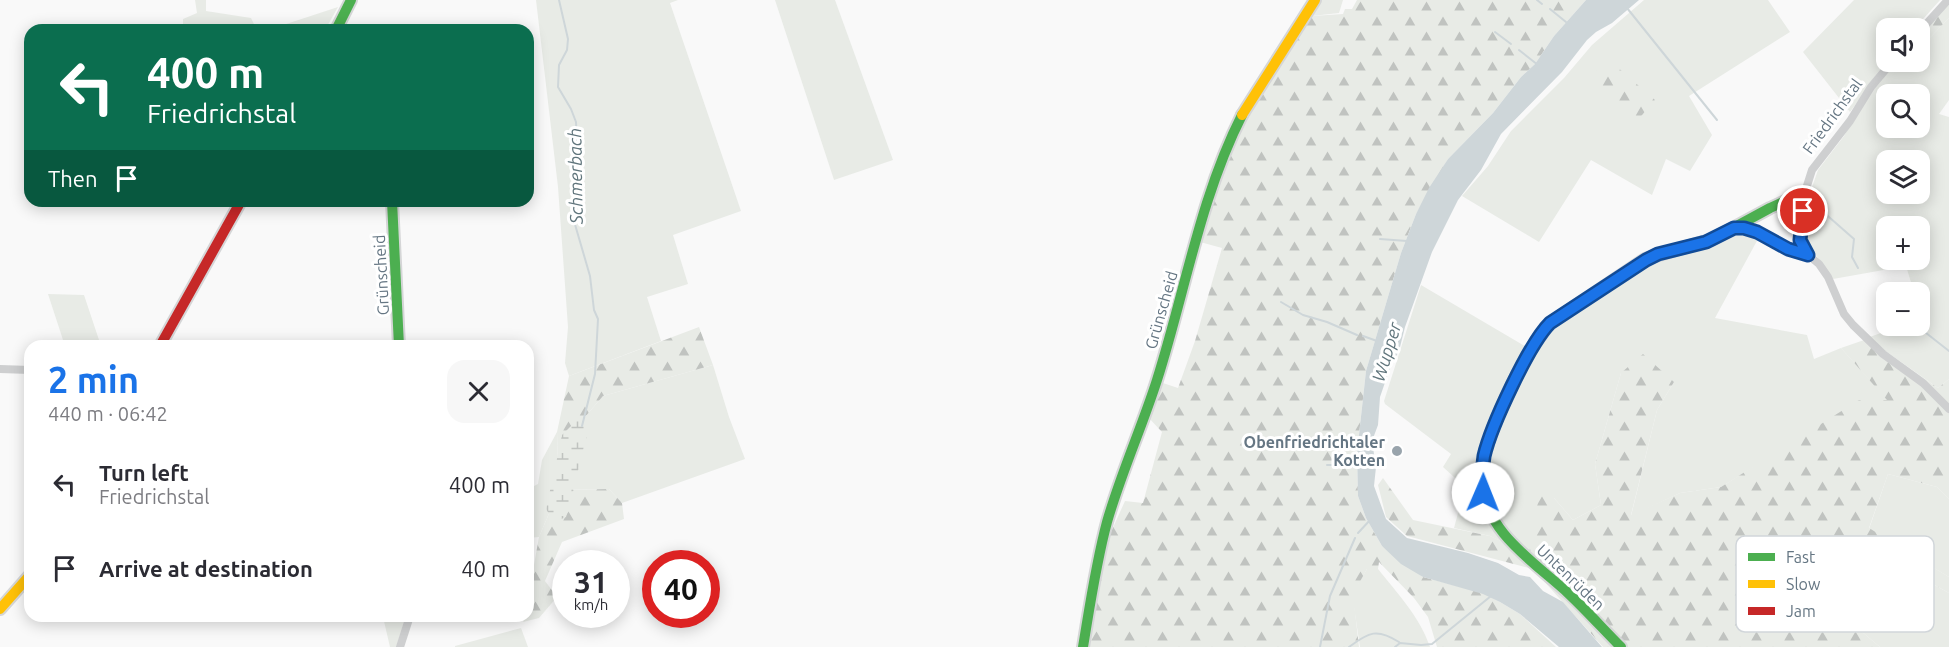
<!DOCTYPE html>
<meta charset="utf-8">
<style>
body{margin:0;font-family:Ubuntu,sans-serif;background:#f7f7f7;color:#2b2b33;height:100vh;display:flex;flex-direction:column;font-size:22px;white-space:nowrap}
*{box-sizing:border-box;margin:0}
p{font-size:20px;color:#7c7c81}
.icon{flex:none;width:33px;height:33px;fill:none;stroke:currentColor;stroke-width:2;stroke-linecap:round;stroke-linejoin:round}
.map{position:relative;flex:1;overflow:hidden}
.drawer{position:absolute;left:24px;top:340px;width:510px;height:282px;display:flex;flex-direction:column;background:#fff;border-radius:18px;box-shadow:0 3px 15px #0003}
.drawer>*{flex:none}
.banner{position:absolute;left:24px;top:24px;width:510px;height:183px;border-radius:18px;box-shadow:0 3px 15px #0003;background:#0b6e4f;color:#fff;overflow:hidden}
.fabs{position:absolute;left:1876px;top:18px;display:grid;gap:12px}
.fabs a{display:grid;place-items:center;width:54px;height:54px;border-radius:12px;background:#fff;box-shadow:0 3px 15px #0003;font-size:30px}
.speed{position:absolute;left:552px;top:550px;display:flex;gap:12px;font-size:30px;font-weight:700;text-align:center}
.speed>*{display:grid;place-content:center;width:78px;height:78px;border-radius:50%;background:#fff;box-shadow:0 3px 15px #0003;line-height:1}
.speed small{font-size:15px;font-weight:400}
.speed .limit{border:9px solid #d22;background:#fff;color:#111}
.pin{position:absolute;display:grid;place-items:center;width:51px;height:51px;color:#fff;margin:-26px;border:3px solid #fff;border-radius:50%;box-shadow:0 2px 6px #0007}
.me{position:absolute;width:66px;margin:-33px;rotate:1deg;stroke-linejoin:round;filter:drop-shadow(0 0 4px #0008)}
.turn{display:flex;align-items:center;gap:21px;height:126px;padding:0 24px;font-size:27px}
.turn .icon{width:78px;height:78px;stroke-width:2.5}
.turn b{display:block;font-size:42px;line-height:51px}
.then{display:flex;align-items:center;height:57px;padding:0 24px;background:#0003;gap:12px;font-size:22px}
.round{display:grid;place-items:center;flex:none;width:63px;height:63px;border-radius:18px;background:#f7f7f7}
.head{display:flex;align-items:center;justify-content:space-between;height:102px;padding:0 24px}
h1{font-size:36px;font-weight:600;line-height:45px;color:#1a73e8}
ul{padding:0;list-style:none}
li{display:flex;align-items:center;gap:18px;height:84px;padding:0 24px}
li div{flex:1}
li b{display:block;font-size:22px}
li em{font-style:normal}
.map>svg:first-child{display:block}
.green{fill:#e8ebe6;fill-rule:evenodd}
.forest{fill:url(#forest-firs)}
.wetland{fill:url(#wetland-marsh)}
.water{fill:#ced6d9}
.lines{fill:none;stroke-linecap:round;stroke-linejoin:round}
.stream{stroke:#ced6d9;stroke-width:2}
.fast-casing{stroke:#d5d6d7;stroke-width:14}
.slow-casing{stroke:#d5d6d7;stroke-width:14}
.jam-casing{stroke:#d5d6d7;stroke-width:14}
.street{stroke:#cecfd0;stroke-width:8}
.fast{stroke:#4caf50;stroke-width:10}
.slow{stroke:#ffc107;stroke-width:10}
.jam{stroke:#c62828;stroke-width:10}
.route-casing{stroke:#114b97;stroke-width:15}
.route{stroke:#1a73e8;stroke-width:10}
.poi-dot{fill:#99a4ac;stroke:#fff;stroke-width:2}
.labels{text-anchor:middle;stroke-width:6;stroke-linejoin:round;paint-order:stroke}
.street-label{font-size:16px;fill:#657683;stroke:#fff}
.poi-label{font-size:16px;font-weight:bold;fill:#657683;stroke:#fff;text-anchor:end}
.water-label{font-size:18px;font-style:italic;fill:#60757c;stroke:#fff}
.key{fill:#fff;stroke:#d1d6da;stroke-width:1.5}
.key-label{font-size:16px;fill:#657683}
</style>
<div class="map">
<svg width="1949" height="647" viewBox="0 0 1949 647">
<defs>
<pattern id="forest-firs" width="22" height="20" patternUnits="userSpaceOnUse" patternTransform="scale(1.5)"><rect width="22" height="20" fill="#e8ebe6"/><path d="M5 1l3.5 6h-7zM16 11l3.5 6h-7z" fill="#c0c3c0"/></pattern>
<pattern id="wetland-marsh" width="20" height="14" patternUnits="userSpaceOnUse" patternTransform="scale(1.5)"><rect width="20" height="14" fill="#e8ebe6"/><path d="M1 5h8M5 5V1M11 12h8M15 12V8" fill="none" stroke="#c0c3c0"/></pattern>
</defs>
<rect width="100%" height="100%" fill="#f9f9f9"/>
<g class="green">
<polygon points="195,0 206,0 206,11 251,18 257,30 183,30 183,19 197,13"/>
<polygon points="536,0 678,0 670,3 741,211 673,235 688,284 647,297 661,341 569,376 565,363 568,327 558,187"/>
<polygon points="775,0 835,0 893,160 834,180"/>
<polygon points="1318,0 1343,0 1339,13 1312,16 1310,14"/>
<polygon points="1644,0 1768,0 1790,32 1689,96 1712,135 1690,171 1666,159 1652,195 1591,160 1539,242 1462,196 1488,166 1511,131 1564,78 1592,45"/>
<polygon points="1854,0 1940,0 1915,28 1887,28 1887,62 1850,112 1803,52"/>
<polygon points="338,7 325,30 268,30"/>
<path d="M1949,18V100L1939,114L1949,117V379L1938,388L1867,338L1900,326H1920V318L1922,317L1920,292H1914L1906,266L1833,279L1806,241L1811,190L1818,170L1844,136L1865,100L1895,63L1902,67L1907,62H1920V48ZM1887,94H1920V128H1887ZM1887,160H1920V194H1887ZM1887,226H1920V260H1887Z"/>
<polygon points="1740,233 1758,239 1715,318 1807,335 1814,359 1841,348 1888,400 1785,448 1721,487 1680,493 1631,516 1657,410 1674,382 1621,373 1595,464 1601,505 1573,520 1554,498 1529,555 1490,536 1454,528 1465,487 1443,467 1451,454 1385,404 1384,401 1421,285 1535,352 1548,330 1594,297 1658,259 1718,242"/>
<polygon points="48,294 84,295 101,346 65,346"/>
<polygon points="713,365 729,417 745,459 622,503 609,489 559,490 539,537 528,538 528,489 538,484 542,460 557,432 558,468 579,424 603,396"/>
<polygon points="1888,474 1937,487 1949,499 1949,577 1869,529"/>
<polygon points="1777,544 1828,556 1864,546 1949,593 1949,647 1880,647 1792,573 1783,583 1813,610 1769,613 1758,623 1734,605"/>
<path d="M1367,569H1378C1397,593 1420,617 1430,647H1360L1352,594Z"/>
<polygon points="383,617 406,617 396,647 390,647"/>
<polygon points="521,628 528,647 455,647 455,646"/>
</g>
<g class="forest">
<polygon points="1357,0 1586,0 1554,36 1535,64 1521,77 1493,113 1448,159 1416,214 1401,253 1366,371 1357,453 1358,496 1366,518 1382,546 1423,577 1483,593 1500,602 1520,614 1556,647 1437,647 1428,617 1414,598 1379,562 1378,569 1367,569 1353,594 1359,647 1085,647 1106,543 1125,501 1143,503 1162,432 1147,416 1160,382 1178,388 1195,341 1222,248 1200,242 1228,148 1310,14 1312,16 1343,14 1345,9 1352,9"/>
<polygon points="1949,3 1949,18 1920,48 1920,35"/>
<polygon points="1608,59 1655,100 1636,122 1587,81"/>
<polygon points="699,327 713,365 603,396 579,424 558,472 557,432 569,376"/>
<polygon points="1867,339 1938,388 1949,379 1949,499 1937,487 1888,474 1869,528 1949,577 1949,593 1864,546 1828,556 1777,544 1735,605 1758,623 1769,613 1812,610 1782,582 1792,573 1880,647 1603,647 1533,569 1407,536 1386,517 1378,485 1383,478 1413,520 1490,536 1529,554 1539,495 1554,498 1573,520 1601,505 1595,464 1621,373 1643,354 1674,382 1657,410 1631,515 1680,493 1721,487 1859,400 1887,400 1841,348"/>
<polygon points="609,489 622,503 624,519 562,542 545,581 557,597 539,618 523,622 525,617 528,616 528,598 539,537 559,490"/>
</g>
<polygon class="wetland" points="579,418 590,424 566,517 554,522 546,509 562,435"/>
<polygon class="water" points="1586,0 1639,0 1612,23 1596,32 1587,40 1562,72 1501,134 1481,170 1458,200 1432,252 1405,327 1399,351 1391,365 1380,397 1378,425 1372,441 1376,467 1374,486 1386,519 1407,538 1468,553 1498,563 1519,575 1530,577 1543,591 1563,602 1602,647 1559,647 1520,614 1500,602 1483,594 1423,577 1401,564 1382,546 1366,518 1358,496 1357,453 1366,371 1401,253 1416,214 1429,188 1448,159 1493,113 1521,77 1535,64 1554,36"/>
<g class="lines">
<g class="stream">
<polyline points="559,0 568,39 567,50 559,65 558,87 571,109 576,122 579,185 574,221 590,276 594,310 598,319 595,374 582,426"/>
<polyline points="1537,0 1542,4"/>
<polyline points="1627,8 1717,120"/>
<polyline points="1550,9 1566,22"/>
<polyline points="1495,32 1511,44"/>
<polyline points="1519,50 1538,65"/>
<polyline points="1813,203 1854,239 1852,257 1858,268"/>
<polyline points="1380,239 1407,241"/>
<polyline points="1281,302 1303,315 1327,322 1357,335"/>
<polyline points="1921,329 1949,351"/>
<polyline points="1363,336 1377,341"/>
<polyline points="1327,465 1333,465"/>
<polyline points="1337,466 1358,467"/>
<polyline points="1358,533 1371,519"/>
<polyline points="1320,647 1330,596 1355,538"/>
<path d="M1349,647C1369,632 1377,628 1399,642"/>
<polyline points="1395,647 1400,643 1421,645 1432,644 1491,596"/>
</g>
<defs>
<g id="fast">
<polyline points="336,30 351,0"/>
<polyline points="392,201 399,346"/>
<polyline points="1703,242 1711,240 1770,208 1805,192"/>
<path d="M1529,352C1511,384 1481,444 1482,481C1484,532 1536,563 1569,594C1587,611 1604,630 1621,647"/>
<path d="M1083,647C1090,605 1096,563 1107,522C1121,473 1142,427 1157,380C1185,292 1200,198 1242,115"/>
</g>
<g id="slow">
<polyline points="1242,115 1315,0"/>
<polyline points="0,609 30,575"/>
</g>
<g id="jam">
<polyline points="160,346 241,201"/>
<polyline points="1529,352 1550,323 1645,259 1703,242"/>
</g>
</defs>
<use href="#fast" class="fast-casing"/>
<use href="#slow" class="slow-casing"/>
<use href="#jam" class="jam-casing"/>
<g class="street">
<polyline points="340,24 349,30"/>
<polyline points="1920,31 1948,0"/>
<polyline points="1892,62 1871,87 1850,121 1812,170 1805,192 1800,240 1808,255 1819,264 1828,277 1844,314 1853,325 1883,354 1923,383 1949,409"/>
<path d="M1735,228C1759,228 1783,248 1808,255"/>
<polyline points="0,369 30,370"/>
<polyline points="400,647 410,616"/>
</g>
<use href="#fast" class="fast"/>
<use href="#slow" class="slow"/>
<use href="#jam" class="jam"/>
</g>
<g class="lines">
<defs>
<path id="route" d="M1483,493C1482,481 1482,468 1484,456C1491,426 1529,344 1550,323L1646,260L1658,254L1706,242L1734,228H1744L1757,232L1788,249L1808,255L1800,240L1803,211"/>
</defs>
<use href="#route" class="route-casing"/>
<use href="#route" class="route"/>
</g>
<circle class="poi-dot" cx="1397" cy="451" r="6"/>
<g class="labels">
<g class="street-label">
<text transform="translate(1832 116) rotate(-54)" y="6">Friedrichstal</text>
<text transform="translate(381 275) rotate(-93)" y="6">Grünscheid</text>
<text transform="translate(1161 310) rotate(-74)" y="6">Grünscheid</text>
<text transform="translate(1571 577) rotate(44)" y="6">Untenrüden</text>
</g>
<g class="poi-label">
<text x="1385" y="448">Obenfriedrichtaler<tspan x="1385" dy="18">Kotten</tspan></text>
</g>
<g class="water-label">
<text transform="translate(576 176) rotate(-91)" y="6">Schmerbach</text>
<text transform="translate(1387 352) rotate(-73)" y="6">Wupper</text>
</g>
</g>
<rect x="1736" y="536" width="198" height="96" rx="9" class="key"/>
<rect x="1748" y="553" width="27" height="8" fill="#4caf50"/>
<rect x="1748" y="580" width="27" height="8" fill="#ffc107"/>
<rect x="1748" y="607" width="27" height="8" fill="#c62828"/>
<g class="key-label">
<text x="1786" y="563">Fast</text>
<text x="1786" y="590">Slow</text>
<text x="1786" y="617">Jam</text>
</g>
</svg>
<div class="fabs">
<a><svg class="icon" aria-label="sound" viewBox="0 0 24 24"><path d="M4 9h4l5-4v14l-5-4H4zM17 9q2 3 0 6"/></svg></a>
<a><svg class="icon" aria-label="search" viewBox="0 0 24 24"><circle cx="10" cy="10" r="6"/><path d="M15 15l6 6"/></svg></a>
<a><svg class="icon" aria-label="layers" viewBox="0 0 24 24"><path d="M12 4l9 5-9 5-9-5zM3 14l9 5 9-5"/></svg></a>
<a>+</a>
<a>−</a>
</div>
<div class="speed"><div>31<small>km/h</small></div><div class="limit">40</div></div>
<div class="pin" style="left:1803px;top:211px;background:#d93025"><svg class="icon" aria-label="arrive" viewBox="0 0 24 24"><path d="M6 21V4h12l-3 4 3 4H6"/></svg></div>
<svg class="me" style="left:1483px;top:493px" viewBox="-20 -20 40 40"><circle r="19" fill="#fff"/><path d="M0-13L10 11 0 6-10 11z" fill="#1a73e8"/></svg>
<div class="banner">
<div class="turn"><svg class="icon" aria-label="left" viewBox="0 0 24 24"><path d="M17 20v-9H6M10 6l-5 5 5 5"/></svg><div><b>400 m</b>Friedrichstal</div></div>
<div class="then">Then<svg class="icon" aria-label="arrive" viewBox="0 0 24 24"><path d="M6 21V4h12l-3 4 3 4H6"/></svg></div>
</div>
<section class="drawer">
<div class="head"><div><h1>2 min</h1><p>440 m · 06:42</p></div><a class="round"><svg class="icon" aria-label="close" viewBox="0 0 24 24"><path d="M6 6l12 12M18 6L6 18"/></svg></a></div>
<ul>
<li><svg class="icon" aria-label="left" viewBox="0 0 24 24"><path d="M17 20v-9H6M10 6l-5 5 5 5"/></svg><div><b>Turn left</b><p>Friedrichstal</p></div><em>400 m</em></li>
<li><svg class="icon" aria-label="arrive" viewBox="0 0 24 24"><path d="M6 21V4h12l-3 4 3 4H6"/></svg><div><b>Arrive at destination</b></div><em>40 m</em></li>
</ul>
</section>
</div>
